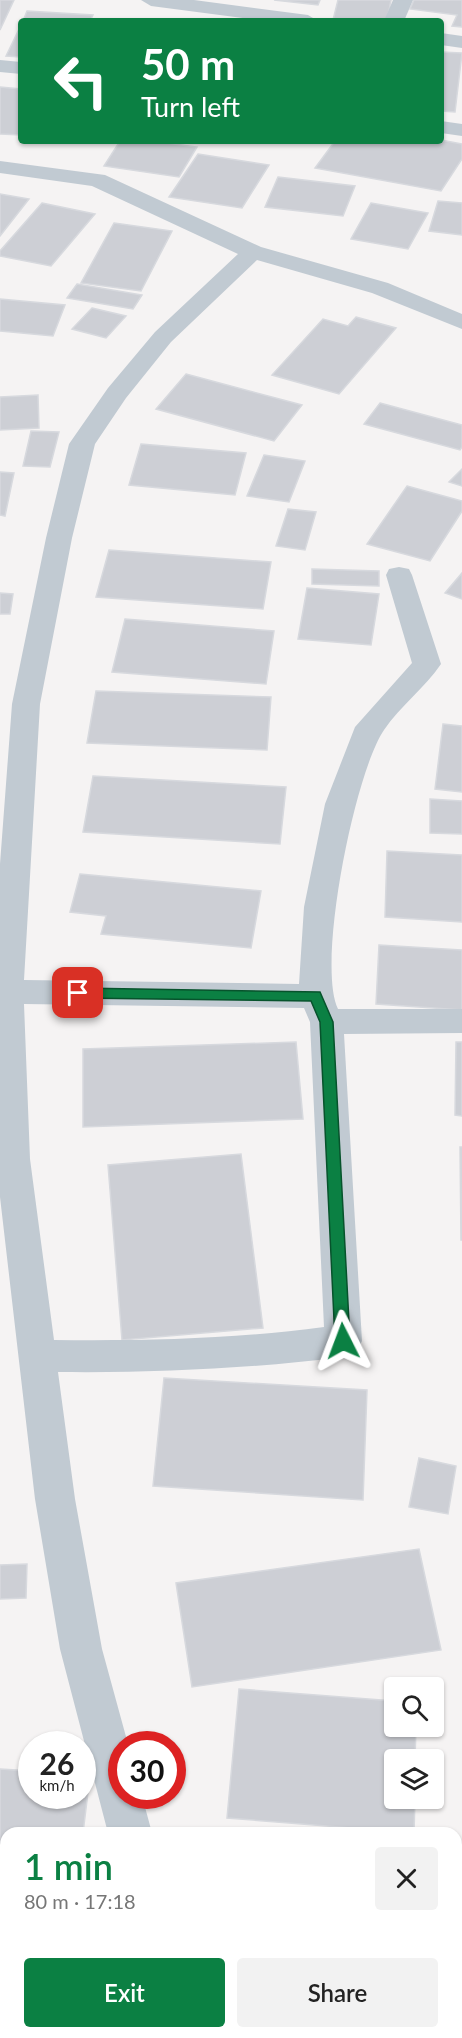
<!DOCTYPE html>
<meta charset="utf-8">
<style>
body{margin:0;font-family:Lato,sans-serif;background:#f2f2f2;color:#222;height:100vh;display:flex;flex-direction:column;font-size:22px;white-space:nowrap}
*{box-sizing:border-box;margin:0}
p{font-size:20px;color:#767676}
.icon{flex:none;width:33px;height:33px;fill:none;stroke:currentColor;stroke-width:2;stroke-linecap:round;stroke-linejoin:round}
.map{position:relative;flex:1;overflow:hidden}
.drawer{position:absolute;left:0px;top:1827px;width:462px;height:212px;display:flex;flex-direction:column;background:#fff;border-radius:18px 18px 0 0;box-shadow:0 2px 4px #0004}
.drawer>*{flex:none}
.banner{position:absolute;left:18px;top:18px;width:426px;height:126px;border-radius:6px;box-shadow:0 2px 4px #0004;background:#0b8043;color:#fff;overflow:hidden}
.buttons{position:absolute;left:384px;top:1677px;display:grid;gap:12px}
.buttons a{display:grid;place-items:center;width:60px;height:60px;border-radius:6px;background:#fff;box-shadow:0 2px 4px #0004;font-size:30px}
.speed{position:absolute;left:18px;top:1731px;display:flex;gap:12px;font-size:30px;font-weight:700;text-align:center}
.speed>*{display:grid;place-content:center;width:78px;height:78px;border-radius:50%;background:#fff;box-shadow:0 2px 4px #0004;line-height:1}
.speed small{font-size:15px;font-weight:400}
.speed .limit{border:9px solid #d22;background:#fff;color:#111}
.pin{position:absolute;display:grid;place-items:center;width:51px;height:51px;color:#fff;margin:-26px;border-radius:12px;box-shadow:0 3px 9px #0006}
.me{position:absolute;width:66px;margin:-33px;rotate:357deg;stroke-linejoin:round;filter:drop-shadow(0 0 4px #0008)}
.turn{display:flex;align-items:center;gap:21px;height:126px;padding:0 24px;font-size:27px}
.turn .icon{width:78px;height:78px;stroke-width:2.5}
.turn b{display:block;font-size:42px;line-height:51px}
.round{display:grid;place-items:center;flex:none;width:63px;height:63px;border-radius:6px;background:#f2f2f2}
.head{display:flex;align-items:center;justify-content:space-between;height:102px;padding:0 24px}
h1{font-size:36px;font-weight:600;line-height:45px;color:#0b8043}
.action{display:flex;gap:12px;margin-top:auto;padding:12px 24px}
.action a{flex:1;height:69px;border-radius:6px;background:#0b8043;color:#fff;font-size:24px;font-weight:600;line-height:69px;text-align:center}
.action a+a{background:#f2f2f2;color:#222}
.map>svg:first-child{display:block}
.building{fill:#cdcfd5;stroke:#d7d9de;stroke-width:1.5}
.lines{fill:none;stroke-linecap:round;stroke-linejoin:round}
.minor{fill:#c1cad2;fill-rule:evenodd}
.route{fill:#0b8043;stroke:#07532c;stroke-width:1.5}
</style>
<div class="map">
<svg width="462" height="2038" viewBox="0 0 462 2038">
<rect width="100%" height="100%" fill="#f5f3f3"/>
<g class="building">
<polygon points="0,0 14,0 0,30"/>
<polygon points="274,0 320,0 318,5"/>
<polygon points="338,0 391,0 387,21 333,20"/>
<polygon points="414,0 462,0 462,27 452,26 457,15 410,9"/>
<polygon points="27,11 93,15 90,21 23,21"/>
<polygon points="21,25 21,57 6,56"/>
<polygon points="441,52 462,53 455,112 441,111"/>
<polygon points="0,87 21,89 21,135 0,134"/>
<polygon points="441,140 462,144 462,159 441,191 315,168 335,141"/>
<polygon points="120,141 151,141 197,147 179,177 104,166"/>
<polygon points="198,154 269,165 242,208 169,197"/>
<polygon points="278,177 355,186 343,216 265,207"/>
<polygon points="0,194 29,199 0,236"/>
<polygon points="438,201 462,203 462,235 429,231"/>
<polygon points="42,203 95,214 51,266 0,256 0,251"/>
<polygon points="371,203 428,213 408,249 351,239"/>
<polygon points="114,223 172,231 141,291 81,283"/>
<polygon points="77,284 142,295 133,309 67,298"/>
<polygon points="0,299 65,305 53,336 0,331"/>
<polygon points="92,308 126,316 106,338 72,329"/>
<polygon points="356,317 396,328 339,394 272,375 323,319 348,326"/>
<polygon points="186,374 302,405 274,441 156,409"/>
<polygon points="38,395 39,428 0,430 0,397"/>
<polygon points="380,403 462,425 462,447 460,450 364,424"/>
<polygon points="31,431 59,432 50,467 23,466"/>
<polygon points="141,444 246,453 235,495 129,485"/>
<polygon points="264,455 305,461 289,502 247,496"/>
<polygon points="462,469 462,486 449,482"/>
<polygon points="0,472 14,473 5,516 0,515"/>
<polygon points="407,486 462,501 462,511 430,561 367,544"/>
<polygon points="288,509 316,512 305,550 276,546"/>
<polygon points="109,550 271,562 263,609 96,597"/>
<polygon points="312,569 379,571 379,586 312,584"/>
<polygon points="462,573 462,599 445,593"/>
<polygon points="307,588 379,594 371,645 298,639"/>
<polygon points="0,593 13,594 10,614 0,614"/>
<polygon points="125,619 274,631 266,684 112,672"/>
<polygon points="96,691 271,697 267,750 87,743"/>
<polygon points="443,724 462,726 462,792 435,789"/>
<polygon points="93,776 286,787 280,844 83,832"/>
<polygon points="430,799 462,801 462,834 430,833"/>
<polygon points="387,851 462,855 462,922 385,917"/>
<polygon points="80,874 261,891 251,948 101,934 106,916 70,912"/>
<polygon points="379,945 462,950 462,1010 376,1004"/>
<polygon points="296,1042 303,1119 83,1127 83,1049"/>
<polygon points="456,1042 462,1042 462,1116 455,1115"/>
<polygon points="460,1147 462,1147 462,1240 461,1240"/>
<polygon points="241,1154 263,1328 122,1340 108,1165"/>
<polygon points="164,1378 367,1390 363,1500 153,1486"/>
<polygon points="419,1458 456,1466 448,1514 409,1507"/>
<polygon points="419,1549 441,1650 192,1687 176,1583"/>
<polygon points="27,1564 26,1598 0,1599 0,1565"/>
<polygon points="239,1689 394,1701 394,1726 416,1726 415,1760 394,1760 394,1798 415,1798 414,1833 227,1818"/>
<polygon points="0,1769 32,1771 32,1796 82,1796 82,1776 90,1776 83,1833 6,1833 6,1884 0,1883"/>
<polygon points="0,1907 6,1908 6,2032 76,2032 76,2038 0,2036"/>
<polygon points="208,2032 258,2032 257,2038 208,2038"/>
</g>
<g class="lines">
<g class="minor">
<polygon points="141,0 194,0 308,15 318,21 265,21 151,6"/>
<polygon points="393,0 413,0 404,21 384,21"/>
<polygon points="441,33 462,36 462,48 441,45"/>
<polygon points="0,60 21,62 21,74 0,72"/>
<polygon points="441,121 462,124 462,136 441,133"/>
<path d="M0,161L105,175L261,247L388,283L462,314V329L372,293L257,260L171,342L126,398L95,444L72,538L40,704L24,980L299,984L304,907L325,804L355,727L412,663L386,575L389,569L399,567L409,569L412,575L441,664C425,688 400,706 384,730C355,772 316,964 338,1009H462V1033L344,1034L362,1341L356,1352L343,1357C248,1369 154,1373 58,1372L75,1499L102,1649L128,1744H122V1796H142L152,1833H108L60,1649L35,1499L0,1197V864L12,704L46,538L69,444L108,388L155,332L238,254L92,186L0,173ZM24,1004L304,1008L310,1022L324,1327C234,1339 145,1341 54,1340L30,1159Z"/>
<polygon points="123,2032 170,2032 170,2038 124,2038"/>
</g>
</g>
<polygon class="route" points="78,988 320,992 333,1022 350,1341 348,1345 337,1345 335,1341 320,1022 311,1001 78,998 72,993"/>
</svg>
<div class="buttons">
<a><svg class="icon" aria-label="search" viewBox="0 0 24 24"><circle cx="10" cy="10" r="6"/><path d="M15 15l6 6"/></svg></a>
<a><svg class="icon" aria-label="layers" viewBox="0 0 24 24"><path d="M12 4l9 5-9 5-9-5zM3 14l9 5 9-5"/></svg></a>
</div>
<div class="speed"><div>26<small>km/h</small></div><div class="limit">30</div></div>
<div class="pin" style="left:78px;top:993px;background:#d93025"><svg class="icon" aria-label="arrive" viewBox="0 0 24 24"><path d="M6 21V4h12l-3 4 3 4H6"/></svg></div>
<svg class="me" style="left:343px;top:1341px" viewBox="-20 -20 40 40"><path d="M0-17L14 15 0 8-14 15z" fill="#0b8043" stroke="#fff" stroke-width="4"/></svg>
<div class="banner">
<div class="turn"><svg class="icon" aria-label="left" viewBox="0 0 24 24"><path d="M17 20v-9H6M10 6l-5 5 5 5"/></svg><div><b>50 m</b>Turn left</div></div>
</div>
<section class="drawer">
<div class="head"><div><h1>1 min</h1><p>80 m · 17:18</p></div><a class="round"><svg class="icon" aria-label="close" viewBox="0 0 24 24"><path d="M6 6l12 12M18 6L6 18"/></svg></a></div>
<div class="action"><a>Exit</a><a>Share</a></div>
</section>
</div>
